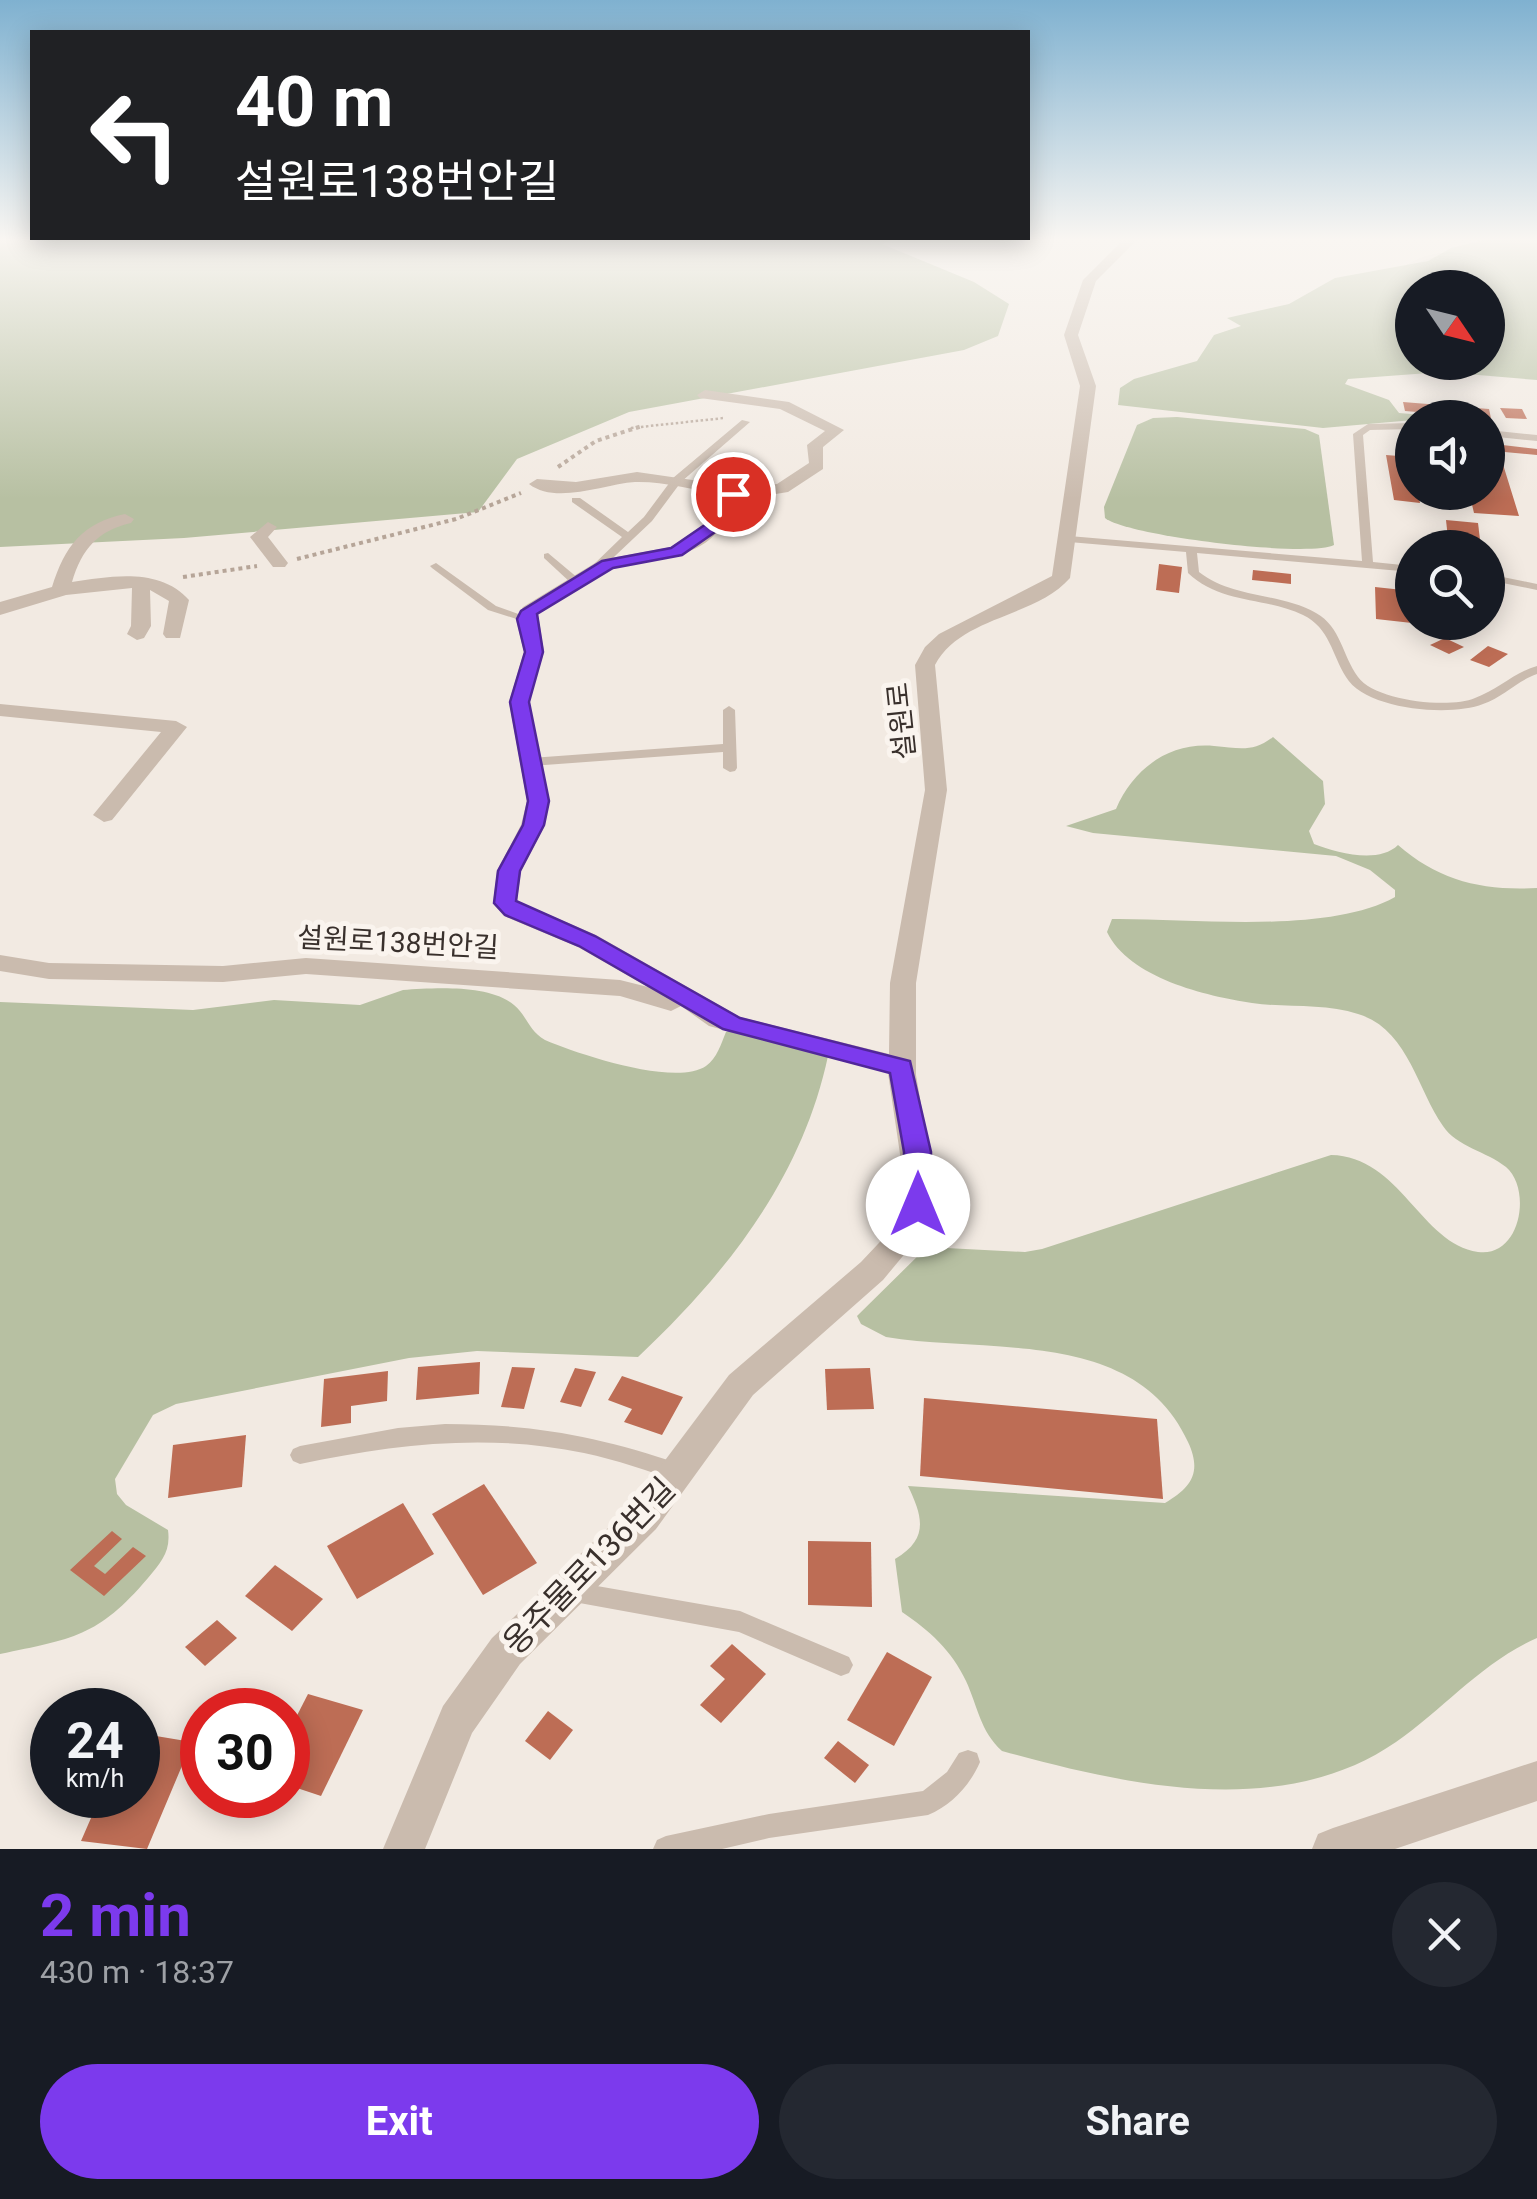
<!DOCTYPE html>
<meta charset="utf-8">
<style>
body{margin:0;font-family:Roboto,"Noto Sans KR",sans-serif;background:#242831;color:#f1f3f6;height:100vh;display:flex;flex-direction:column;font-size:38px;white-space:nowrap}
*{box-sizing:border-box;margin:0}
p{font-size:32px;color:#9ea1a6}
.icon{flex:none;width:55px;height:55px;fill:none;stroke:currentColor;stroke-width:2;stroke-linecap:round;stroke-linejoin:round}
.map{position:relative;height:1849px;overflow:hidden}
.sheet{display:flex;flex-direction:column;background:#171b24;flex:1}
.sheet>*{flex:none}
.banner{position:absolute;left:30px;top:30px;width:1000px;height:210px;border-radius:0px;box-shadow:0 5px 25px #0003;background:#202124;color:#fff;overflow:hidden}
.needle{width:65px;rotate:125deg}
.fabs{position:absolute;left:1395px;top:270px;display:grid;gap:20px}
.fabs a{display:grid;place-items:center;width:110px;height:110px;border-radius:50%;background:#171b24;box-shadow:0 5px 25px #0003;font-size:50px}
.speed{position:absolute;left:30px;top:1688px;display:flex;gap:20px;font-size:50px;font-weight:700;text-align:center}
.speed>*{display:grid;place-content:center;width:130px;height:130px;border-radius:50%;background:#171b24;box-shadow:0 5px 25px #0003;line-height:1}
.speed small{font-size:25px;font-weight:400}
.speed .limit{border:15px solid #d22;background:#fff;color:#111}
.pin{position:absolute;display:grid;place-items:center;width:85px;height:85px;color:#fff;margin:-42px;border:5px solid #fff;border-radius:50%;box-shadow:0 2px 10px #0007}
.me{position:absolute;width:110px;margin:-55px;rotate:0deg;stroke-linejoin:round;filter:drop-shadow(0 0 8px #0008)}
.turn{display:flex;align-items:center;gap:35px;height:210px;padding:0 40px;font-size:45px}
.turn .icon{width:130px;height:130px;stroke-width:2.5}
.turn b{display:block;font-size:70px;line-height:85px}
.round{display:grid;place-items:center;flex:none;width:105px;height:105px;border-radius:52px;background:#242831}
.headline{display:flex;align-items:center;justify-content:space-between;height:170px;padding:0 40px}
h1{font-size:60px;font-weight:700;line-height:75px;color:#7c3aed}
.action{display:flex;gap:20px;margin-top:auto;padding:20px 40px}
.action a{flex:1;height:115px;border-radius:60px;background:#7c3aed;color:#fff;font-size:40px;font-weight:700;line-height:115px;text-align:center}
.action a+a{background:#242831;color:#f1f3f6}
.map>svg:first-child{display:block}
.green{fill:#b7c0a2;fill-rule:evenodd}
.building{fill:#bd6d55}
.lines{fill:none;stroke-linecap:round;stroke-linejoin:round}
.path-far1{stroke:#b6a598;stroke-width:2.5;stroke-dasharray:2.5 2.5;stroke-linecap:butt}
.path{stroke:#b6a598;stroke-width:4;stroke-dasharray:4 4;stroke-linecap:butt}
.service{fill:#cabbae;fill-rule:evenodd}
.minor{fill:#cabbae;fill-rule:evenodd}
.tertiary{fill:#cabbae;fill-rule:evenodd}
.route{fill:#7c3aed;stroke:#51269a;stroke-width:2.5}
.labels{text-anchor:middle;stroke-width:10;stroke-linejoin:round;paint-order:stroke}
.street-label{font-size:28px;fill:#39302c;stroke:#faf4ee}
.near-street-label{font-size:32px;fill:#39302c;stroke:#faf4ee}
</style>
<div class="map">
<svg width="1537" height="1849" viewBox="0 0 1537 1849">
<rect width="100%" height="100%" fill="#f2eae2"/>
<g class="green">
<polygon points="0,240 891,240 882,244 974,282 1009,304 998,336 964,350 629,412 517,459 478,512 184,538 0,547"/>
<path d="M1483,240H1537V380L1442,372L1348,379L1345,384L1389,400L1399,413L1447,417L1323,428L1118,405L1120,388L1134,379L1197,361L1214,335L1241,326L1227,318L1289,304L1335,278L1428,261L1451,248ZM1412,288H1488V362H1412Z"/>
<path d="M1177,417L1305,429L1319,435L1334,545C1309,558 1127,536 1105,518L1104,507L1137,425L1153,418Z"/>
<path d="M1273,737L1323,781L1325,804L1309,831L1314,844C1337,853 1379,864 1398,845C1439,881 1483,891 1537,888V1638C1481,1663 1445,1708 1396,1742C1282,1821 1125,1785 1002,1751C980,1731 978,1707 966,1681C952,1651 929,1630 902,1612L895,1559C929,1539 923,1517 908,1486L1165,1503C1192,1487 1202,1472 1188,1442C1136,1327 987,1354 886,1337L861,1324L857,1316L927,1247L1025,1252L1042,1249L1331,1155C1400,1156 1421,1244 1478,1252C1521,1258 1532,1189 1506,1167C1486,1151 1457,1147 1443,1126C1417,1089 1408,1029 1358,1014C1325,1003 1287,1008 1252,1003C1206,996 1129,978 1107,932L1112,919C1190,918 1327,935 1395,897V890L1370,870L1336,856L1093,833L1066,826L1116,809C1133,769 1169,742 1214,746C1239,748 1252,753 1273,737Z"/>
<path d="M403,990C434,988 489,984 514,1005C527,1016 529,1031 545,1040C578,1054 675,1087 706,1066C717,1058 721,1044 726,1032L733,1029L828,1056C802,1178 727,1273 638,1357L477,1351L409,1358L176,1404L153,1415L115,1479L117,1494L126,1505L168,1530C171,1552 161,1562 148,1578C98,1637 72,1639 0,1654V1002L193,1010L274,1000L360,1005Z"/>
</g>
<g class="building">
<polygon points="1403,402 1489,409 1491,418 1405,411"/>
<polygon points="1500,408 1522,409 1527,419 1506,418"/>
<polygon points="1494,444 1537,449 1537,455 1494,451"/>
<polygon points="1386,455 1412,457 1412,492 1418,492 1420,503 1394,500"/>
<polygon points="1488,457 1501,458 1519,516 1474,513 1469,492 1488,492"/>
<polygon points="1446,520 1478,523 1481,548 1449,548"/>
<polygon points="1159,564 1182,567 1179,593 1156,590"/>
<polygon points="1253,570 1291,574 1291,584 1252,580"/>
<polygon points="1375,587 1412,591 1412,623 1376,619"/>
<polygon points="1445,638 1464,647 1449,654 1430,645"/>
<polygon points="1488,646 1508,654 1489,667 1470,660"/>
<polygon points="480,1362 479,1394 416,1400 418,1367"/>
<polygon points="512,1367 535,1368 524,1409 501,1407"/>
<polygon points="575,1368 596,1372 581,1407 560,1402"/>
<polygon points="870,1368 874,1409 827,1410 825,1369"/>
<polygon points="388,1371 387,1401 351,1406 351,1423 321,1427 324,1379"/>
<polygon points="622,1376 683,1397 662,1435 624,1422 632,1409 608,1400"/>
<polygon points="924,1398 1157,1419 1163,1499 920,1476"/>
<polygon points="246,1435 242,1487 168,1498 173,1445"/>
<polygon points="484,1484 537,1563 483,1595 432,1514"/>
<polygon points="403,1503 434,1554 357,1599 327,1546"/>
<polygon points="112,1531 122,1539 94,1566 105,1574 133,1547 146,1556 104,1596 70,1570"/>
<polygon points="808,1541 871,1542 872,1607 808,1605"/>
<polygon points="275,1565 323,1599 292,1631 245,1596"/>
<polygon points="217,1620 237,1638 205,1666 185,1647"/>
<polygon points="732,1644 766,1674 721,1723 700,1705 725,1679 710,1666"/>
<polygon points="887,1652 932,1677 894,1746 847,1720"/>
<polygon points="308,1694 363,1710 321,1796 288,1785 288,1733"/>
<polygon points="548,1711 573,1730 550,1760 525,1741"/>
<polygon points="138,1733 192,1742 147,1849 81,1841 101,1795 138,1795"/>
<polygon points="838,1741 869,1765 855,1783 824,1758"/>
</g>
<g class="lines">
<polyline class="path-far1" points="631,428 724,418"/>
<g class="path">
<polyline points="558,467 596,441 642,426"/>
<polyline points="297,559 456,519 521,493"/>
<polyline points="183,577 257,566"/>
</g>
<g class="service">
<polygon points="742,420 750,422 681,482 652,521 597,573 589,573 589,569 622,537 572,502 572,498 580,498 628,532 644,517 673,478"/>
<path d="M1412,423V429L1370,430L1363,435L1373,562L1412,566V572L1197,553L1199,572C1234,599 1279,592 1316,613C1341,627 1342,655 1358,677C1375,701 1449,709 1475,698C1498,690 1513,673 1537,666V674C1517,681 1503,697 1483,704C1451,717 1365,710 1346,677C1332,655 1330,628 1303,615C1266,597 1220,604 1188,573L1186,552L1069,542L1064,539L1069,536L1362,561L1353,434L1368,424Z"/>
<polygon points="1488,430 1537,435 1537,441 1488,436"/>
<polygon points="548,553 579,579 579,583 571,583 544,558 544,554"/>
<polygon points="436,563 496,606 532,619 526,622 488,610 432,568 430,566"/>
<polygon points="1488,574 1537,584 1537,590 1488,580"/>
<polygon points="729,706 735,710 737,768 735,771 730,772 723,768 723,752 531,766 524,762 531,758 723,744 723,710"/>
<path d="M445,1424C532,1424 598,1436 680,1464L687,1467L691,1473L687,1479L680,1482C648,1471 617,1460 584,1453C488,1433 394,1444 300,1464L293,1461L290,1455L293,1449L300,1446L398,1428Z"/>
<polygon points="574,1582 740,1611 849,1657 853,1665 849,1673 841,1676 739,1632 574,1602 566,1599 563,1592 566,1585"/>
<path d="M968,1750L977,1753L980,1762C970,1785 952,1805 928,1815L769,1838L722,1849H653L657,1840L666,1836L769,1814L923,1791L947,1772L959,1753Z"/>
</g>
<g class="minor">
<path d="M1123,240H1137L1096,281L1078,335L1096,386L1070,578C1035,618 961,616 935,665L947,790L916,983V1075L934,1181L933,1205L922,1233L883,1280L753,1395L656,1529L520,1664L472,1733L425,1849H383L443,1706L492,1638L630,1507L729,1375L861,1262L894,1227L903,1205L904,1181L888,1073L709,1026L681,1006L671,1011L620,996L306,974L223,982L49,979L0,971V955L49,963L223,966L306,958L620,980L648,987L578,947L504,916L493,903L497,871L521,825L527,801L509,702L524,652L516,619L523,607L600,560L671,547L708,522L720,494C693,490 662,481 635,482C604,484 556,505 529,484L537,479L576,482L637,472L748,488L777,484L809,463L807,445L825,431L780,409L700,398L697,395L705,390L789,402L844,430L823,447V469L788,492L734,501C708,570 665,548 612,569C586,579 561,600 538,614L544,652L529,702L549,801L545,825L521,871L517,901L596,935L740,1017L889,1054L890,983L925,790L915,665L925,647L939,634L1052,576L1080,386L1064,335L1083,280Z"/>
<path d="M125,514L134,519L131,523C97,531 82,549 72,582C111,576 160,567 189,600L180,638H166L163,634L169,601L150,590L151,626L144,638L137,640L127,634L131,626L132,588L66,595L0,615V602L52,587C65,546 82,523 125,514Z"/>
<polygon points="268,522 277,527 268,537 288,563 285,567 273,567 250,537"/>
<polygon points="0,704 176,721 187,727 112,820 104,822 93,815 161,732 0,716"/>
</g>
<polygon class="tertiary" points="1537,1761 1537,1801 1395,1849 1312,1849 1318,1834 1333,1828"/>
</g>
<linearGradient id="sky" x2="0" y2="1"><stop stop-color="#7fb1d0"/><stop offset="0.48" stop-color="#f9f6f2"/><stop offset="1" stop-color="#f9f6f2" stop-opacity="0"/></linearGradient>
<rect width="1537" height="499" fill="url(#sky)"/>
<polygon class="route" points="733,490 741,494 721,528 682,555 613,568 537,614 543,652 529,702 549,801 544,825 520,871 516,901 595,936 740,1018 910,1061 931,1152 931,1205 918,1215 904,1205 904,1152 890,1073 723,1029 579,946 505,915 494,903 498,871 523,825 528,801 510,702 525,652 517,619 521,611 602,561 671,548 709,522 721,494"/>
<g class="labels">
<g class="street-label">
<text transform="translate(901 721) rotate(-96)" y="10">설원로</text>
<text transform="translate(398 942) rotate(3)" y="10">설원로138번안길</text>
</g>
<g class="near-street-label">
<text transform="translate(589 1566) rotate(-46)" y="11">옹주물로136번길</text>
</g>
</g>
</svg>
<div class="fabs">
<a><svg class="needle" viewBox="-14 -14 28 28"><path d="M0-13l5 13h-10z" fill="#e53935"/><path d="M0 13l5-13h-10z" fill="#9ea1a6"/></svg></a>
<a><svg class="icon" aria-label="sound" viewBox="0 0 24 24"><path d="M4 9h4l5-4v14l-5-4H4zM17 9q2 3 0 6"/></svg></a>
<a><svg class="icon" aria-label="search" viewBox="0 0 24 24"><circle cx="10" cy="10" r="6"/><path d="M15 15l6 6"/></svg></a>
</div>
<div class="speed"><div>24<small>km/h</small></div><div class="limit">30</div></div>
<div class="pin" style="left:733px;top:494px;background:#d93025"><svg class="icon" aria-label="arrive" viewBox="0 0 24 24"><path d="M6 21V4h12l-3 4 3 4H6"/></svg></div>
<svg class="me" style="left:918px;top:1205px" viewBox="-20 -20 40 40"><circle r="19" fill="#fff"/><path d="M0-13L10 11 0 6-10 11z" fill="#7c3aed"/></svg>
<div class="banner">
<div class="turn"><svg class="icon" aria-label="left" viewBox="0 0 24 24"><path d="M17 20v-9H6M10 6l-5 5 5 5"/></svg><div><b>40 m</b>설원로138번안길</div></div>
</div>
</div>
<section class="sheet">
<div class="headline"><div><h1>2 min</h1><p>430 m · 18:37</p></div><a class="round"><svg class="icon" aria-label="close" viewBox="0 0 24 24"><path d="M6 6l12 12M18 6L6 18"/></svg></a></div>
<div class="action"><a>Exit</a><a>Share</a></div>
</section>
